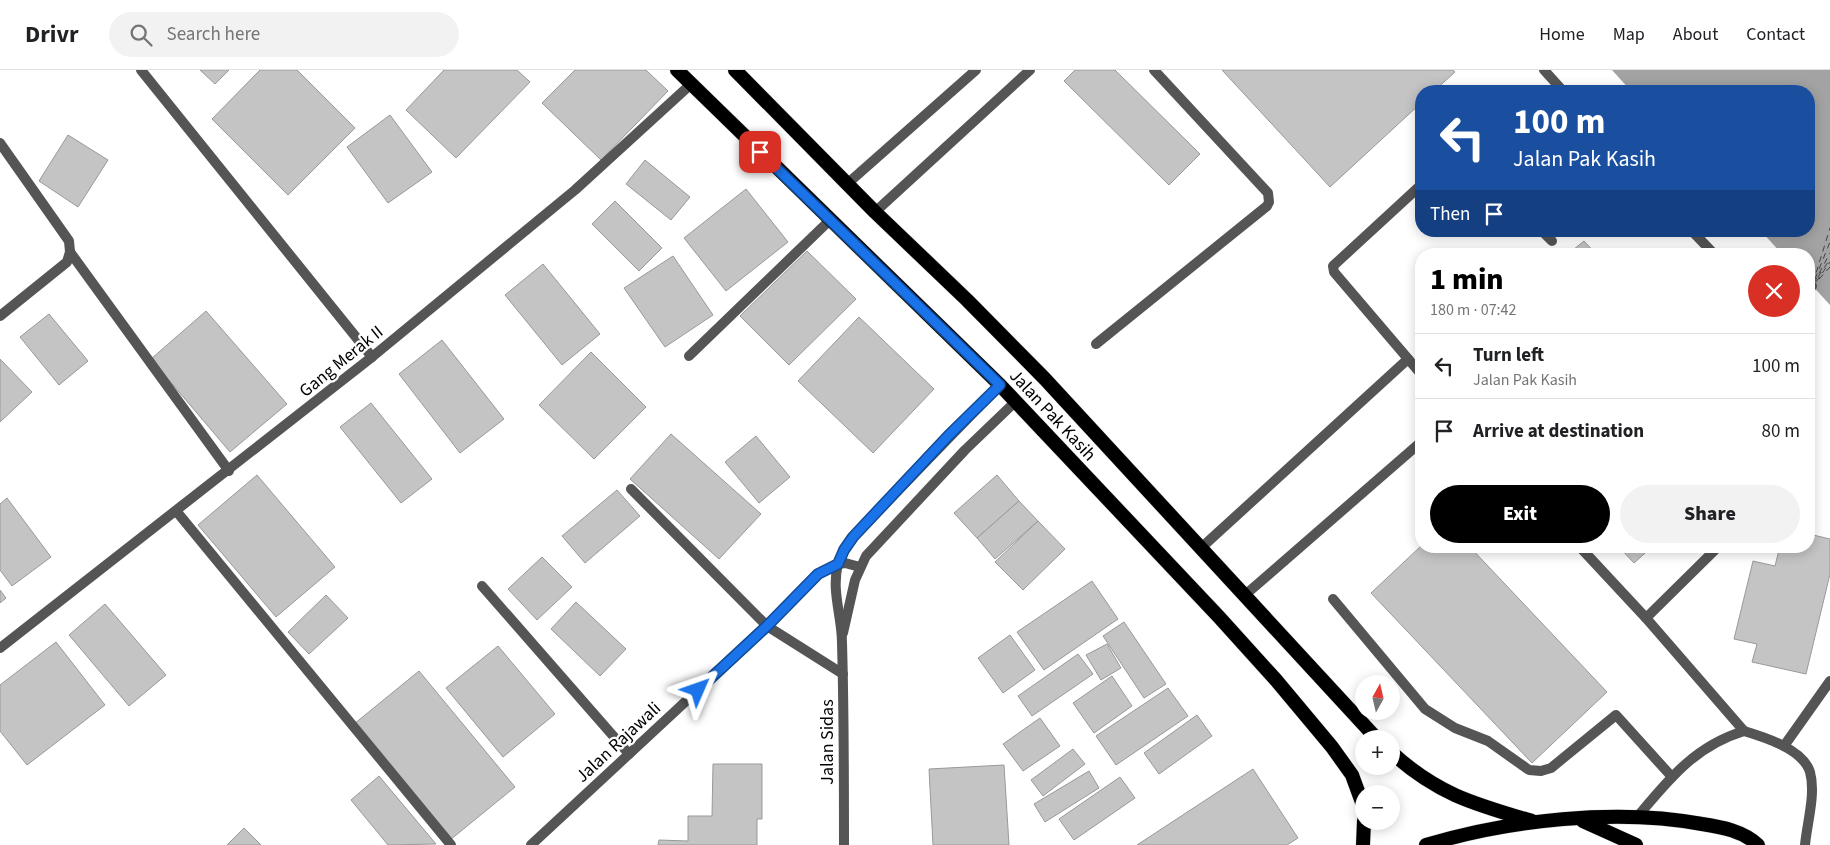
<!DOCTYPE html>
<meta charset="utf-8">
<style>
body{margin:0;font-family:"Source Sans 3",sans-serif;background:#f2f2f2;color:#202124;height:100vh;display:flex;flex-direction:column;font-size:19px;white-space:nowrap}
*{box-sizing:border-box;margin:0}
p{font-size:16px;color:#757577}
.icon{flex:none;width:28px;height:28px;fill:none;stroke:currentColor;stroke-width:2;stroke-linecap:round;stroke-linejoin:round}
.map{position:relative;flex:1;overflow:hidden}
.sheet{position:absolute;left:1415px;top:178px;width:400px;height:305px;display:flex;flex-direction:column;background:#fff;border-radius:20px;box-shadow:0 2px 12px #0003}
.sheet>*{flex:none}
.top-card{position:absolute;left:1415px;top:15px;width:400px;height:152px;border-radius:20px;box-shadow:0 2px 12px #0003;background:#1a4fa0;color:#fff;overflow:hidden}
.needle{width:32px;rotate:8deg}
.controls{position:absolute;left:1355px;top:605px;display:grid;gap:10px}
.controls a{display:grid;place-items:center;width:45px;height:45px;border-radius:50%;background:#fff;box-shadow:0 2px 12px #0003;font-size:25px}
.pin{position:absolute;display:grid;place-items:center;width:42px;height:42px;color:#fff;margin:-21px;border-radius:10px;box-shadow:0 2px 8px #0006}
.me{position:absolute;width:55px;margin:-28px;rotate:47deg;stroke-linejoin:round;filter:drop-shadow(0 0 4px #0008)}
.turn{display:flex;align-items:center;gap:18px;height:105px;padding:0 15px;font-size:22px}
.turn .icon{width:65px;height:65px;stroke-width:2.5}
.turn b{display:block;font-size:35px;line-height:42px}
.then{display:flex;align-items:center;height:48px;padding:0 15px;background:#0003;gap:10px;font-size:19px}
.round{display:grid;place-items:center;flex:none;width:52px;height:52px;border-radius:26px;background:#f2f2f2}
.overview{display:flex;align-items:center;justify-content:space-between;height:85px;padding:0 15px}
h1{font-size:30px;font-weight:800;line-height:38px;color:#000}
.button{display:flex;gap:10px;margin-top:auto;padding:10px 15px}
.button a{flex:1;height:58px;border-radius:30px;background:#000;color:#fff;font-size:20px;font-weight:800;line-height:58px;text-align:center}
.button a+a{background:#f2f2f2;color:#202124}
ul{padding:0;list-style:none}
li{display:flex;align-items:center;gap:15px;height:65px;padding:0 15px;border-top:1px solid #e0e0e0}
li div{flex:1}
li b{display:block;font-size:19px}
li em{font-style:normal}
header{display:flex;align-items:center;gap:30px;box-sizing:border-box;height:70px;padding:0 25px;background:#fff;border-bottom:1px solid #e0e0e0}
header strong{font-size:24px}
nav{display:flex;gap:28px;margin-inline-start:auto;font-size:18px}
.search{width:350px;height:45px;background:#f2f2f2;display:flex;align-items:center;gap:12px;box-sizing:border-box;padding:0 18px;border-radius:28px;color:#757577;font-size:19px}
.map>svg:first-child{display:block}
.water{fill:#a3a3a3}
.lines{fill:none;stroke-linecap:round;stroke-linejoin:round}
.ferry{stroke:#444;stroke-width:1;stroke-dasharray:6 5;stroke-linecap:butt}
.building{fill:#c4c4c4;stroke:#999}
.trunk-casing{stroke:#dbdbdb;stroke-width:15}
.service{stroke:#555;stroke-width:10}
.minor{stroke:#555;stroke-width:10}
.trunk{stroke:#000;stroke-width:14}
.route-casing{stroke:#114b97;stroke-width:12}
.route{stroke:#1a73e8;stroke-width:9}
.labels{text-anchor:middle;stroke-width:4.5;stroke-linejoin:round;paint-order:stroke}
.street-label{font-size:18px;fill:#000;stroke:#fff}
</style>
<header>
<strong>Drivr</strong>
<div class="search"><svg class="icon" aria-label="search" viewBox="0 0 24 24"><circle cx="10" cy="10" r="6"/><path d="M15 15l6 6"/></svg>Search here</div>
<nav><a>Home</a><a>Map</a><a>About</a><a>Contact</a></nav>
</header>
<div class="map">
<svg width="1830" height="775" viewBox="0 0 1830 775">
<rect width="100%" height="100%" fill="#fff"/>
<polygon class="water" points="1612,0 1830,0 1830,235 1809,212 1809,184 1782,184 1761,161 1809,161 1809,21 1631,21"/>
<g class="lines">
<g class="ferry">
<polyline points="1818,207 1830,189"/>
<polyline points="1815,209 1830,172"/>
<polyline points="1819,209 1830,197"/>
<polyline points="1816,212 1830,192"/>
<polyline points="1813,213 1830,158"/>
<polyline points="1814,213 1830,183"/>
</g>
</g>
<g class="building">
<polygon points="200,0 229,0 215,14"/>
<polygon points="260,0 297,0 355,58 288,125 212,49"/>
<polygon points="444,0 517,0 530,12 456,88 406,40"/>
<polygon points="575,0 646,0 668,21 601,90 542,33"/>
<polygon points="1075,0 1115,0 1200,84 1169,115 1064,11"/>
<polygon points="1222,0 1453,0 1455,2 1434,21 1421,21 1421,33 1330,117"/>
<polygon points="390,45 432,102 388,133 347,77"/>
<polygon points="68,65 108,90 78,137 39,111"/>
<polygon points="645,90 690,127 671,150 626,114"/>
<polygon points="746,119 788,172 726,221 684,168"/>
<polygon points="615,131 662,178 639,201 592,154"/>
<polygon points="1584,171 1596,184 1568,184"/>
<polygon points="807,181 856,229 789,295 740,246"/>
<polygon points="673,186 713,245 665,277 624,218"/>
<polygon points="543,194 600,264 562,295 505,225"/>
<polygon points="206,241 287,334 230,382 151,289"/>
<polygon points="49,244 88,291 59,315 20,267"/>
<polygon points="859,247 934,319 873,383 798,311"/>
<polygon points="442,270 504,349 460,383 399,304"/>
<polygon points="591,282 646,337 594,389 539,335"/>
<polygon points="0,289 32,322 0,352"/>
<polygon points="371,333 432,409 401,433 340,357"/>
<polygon points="671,364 761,444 719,489 630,409"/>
<polygon points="756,366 790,407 759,433 725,392"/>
<polygon points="257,405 335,497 276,547 198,455"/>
<polygon points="997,405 1019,431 977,468 954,443"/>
<polygon points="617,420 640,446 585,493 562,466"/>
<polygon points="7,428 51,487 12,516 0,500 0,434"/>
<polygon points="1019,431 1038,451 995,489 977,468"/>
<polygon points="1038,451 1065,479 1023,520 995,492"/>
<polygon points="1809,464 1830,469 1830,504 1806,604 1752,592 1757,574 1734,569 1753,491 1775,496 1780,476 1809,476"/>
<polygon points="1421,476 1469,476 1607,622 1532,693 1371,523"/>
<polygon points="1618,476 1653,476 1634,493"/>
<polygon points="542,487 572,517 537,550 508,519"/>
<polygon points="1092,511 1118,549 1044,600 1017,562"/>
<polygon points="0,520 6,528 0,533"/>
<polygon points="326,525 348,548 309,584 288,562"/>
<polygon points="576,532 626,579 600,606 551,559"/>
<polygon points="105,534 166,605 129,636 69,565"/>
<polygon points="1124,552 1166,614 1144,628 1103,566"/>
<polygon points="1010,565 1035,600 1003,623 978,588"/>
<polygon points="56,572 105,635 27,695 0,661 0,615"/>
<polygon points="1107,574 1121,598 1101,610 1086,585"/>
<polygon points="498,576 555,644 503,687 446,618"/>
<polygon points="1078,584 1093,604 1032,646 1018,626"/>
<polygon points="419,601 515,717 450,770 354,654"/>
<polygon points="1112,606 1132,636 1094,663 1073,633"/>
<polygon points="1168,618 1188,646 1116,695 1096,666"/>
<polygon points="1197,645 1212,666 1159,704 1144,683"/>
<polygon points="1040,648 1060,676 1023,701 1003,674"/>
<polygon points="1073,679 1085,694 1043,726 1031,710"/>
<polygon points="713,694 762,694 762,749 757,749 757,775 658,775 659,770 688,771 688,746 712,746"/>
<polygon points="1004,695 1009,775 933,775 929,699"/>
<polygon points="1253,699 1298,768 1287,775 1137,775"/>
<polygon points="1089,701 1099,718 1045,752 1034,734"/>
<polygon points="379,706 436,774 388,775 351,730"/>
<polygon points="1120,707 1135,728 1074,770 1059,749"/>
<polygon points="244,758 261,775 227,775"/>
</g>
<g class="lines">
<defs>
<g id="trunk">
<polyline points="677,0 1000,315 1219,547 1276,610 1332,677 1352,705 1363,735 1364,744"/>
<polyline points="735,0 875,142 967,230 1045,309 1377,669"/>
<path d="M1391,682C1437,724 1474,734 1532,751"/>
<polyline points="1583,751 1636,775"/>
<polyline points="1363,775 1364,751"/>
<path d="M1426,775C1508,750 1617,738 1702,754C1722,757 1743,761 1758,775"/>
</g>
</defs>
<use href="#trunk" class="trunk-casing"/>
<g class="service">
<polyline points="1544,0 1563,21"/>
<polyline points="847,114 976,0"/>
<polyline points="1421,115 1333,196 1334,202 1421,304"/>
<polyline points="875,142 1030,0"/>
<polyline points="1542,161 1552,171"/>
<polyline points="1692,161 1714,184"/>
<polyline points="1809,220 1812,216"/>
<polyline points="1096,274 1267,136 1269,132 1268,123 1154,0"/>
<polyline points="1579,476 1646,548 1744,661"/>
<polyline points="1201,478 1408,289"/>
<polyline points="1245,525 1421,372"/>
<polyline points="1333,529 1425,639 1455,658 1488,671 1529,700 1541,701 1551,698 1616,645 1672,707"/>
<polyline points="1646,548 1719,476"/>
<polyline points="1784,676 1830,611"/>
<path d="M1638,746C1669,709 1695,676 1744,661C1764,667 1803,679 1810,702C1816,724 1807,753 1805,775"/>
</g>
<g class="minor">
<polyline points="141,0 372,287"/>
<polyline points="0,73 69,171 70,182 67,192 0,246"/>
<polyline points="70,182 229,401"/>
<polyline points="689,286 830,150"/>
<polyline points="631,419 767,556 843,604"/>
<polyline points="177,442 451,775"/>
<polyline points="482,516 629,684"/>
<polyline points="843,563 855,510 866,486 965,380 1015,332"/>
<polyline points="0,578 372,287 575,120 690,15"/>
<polyline points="531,775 767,556 818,504 838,494 845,493 860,497"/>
<path d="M844,775C844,708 844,640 842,573C842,546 831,521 838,494C841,484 847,475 853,467L1000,315"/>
</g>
<use href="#trunk" class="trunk"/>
</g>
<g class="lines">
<defs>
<polyline id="route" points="698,620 767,556 818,504 838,494 844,480 853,467 948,366 1000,315 760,82"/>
</defs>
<use href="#route" class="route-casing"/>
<use href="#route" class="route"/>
</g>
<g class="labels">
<g class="street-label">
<text transform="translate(341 291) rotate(-39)" y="6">Gang Merak II</text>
<text transform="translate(1053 345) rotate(47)" y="6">Jalan Pak Kasih</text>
<text transform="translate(618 672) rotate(-43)" y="6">Jalan Rajawali</text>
<text transform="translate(827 672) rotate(-90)" y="6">Jalan Sidas</text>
</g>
</g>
</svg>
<div class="controls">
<a><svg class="needle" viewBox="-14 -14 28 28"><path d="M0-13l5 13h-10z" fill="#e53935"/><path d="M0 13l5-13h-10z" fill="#757577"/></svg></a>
<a>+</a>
<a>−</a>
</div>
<div class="pin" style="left:760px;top:82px;background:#d93025"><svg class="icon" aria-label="arrive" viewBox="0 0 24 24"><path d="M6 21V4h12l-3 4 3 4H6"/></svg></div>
<svg class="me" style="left:698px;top:620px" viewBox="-20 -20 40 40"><path d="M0-17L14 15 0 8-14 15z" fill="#1a73e8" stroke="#fff" stroke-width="4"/></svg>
<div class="top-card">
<div class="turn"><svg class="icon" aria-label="left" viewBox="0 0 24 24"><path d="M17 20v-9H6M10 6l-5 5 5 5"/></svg><div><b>100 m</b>Jalan Pak Kasih</div></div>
<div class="then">Then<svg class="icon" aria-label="arrive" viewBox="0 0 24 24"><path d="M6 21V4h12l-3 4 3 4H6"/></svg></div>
</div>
<section class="sheet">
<div class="overview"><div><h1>1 min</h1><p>180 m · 07:42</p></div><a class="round" style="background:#d93025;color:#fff"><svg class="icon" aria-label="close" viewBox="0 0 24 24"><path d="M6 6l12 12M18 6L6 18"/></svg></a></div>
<ul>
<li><svg class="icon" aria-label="left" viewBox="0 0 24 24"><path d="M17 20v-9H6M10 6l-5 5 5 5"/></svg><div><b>Turn left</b><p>Jalan Pak Kasih</p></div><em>100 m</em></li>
<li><svg class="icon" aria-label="arrive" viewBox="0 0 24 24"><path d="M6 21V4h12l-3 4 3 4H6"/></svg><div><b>Arrive at destination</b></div><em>80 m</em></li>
</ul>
<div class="button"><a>Exit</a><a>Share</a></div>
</section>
</div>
